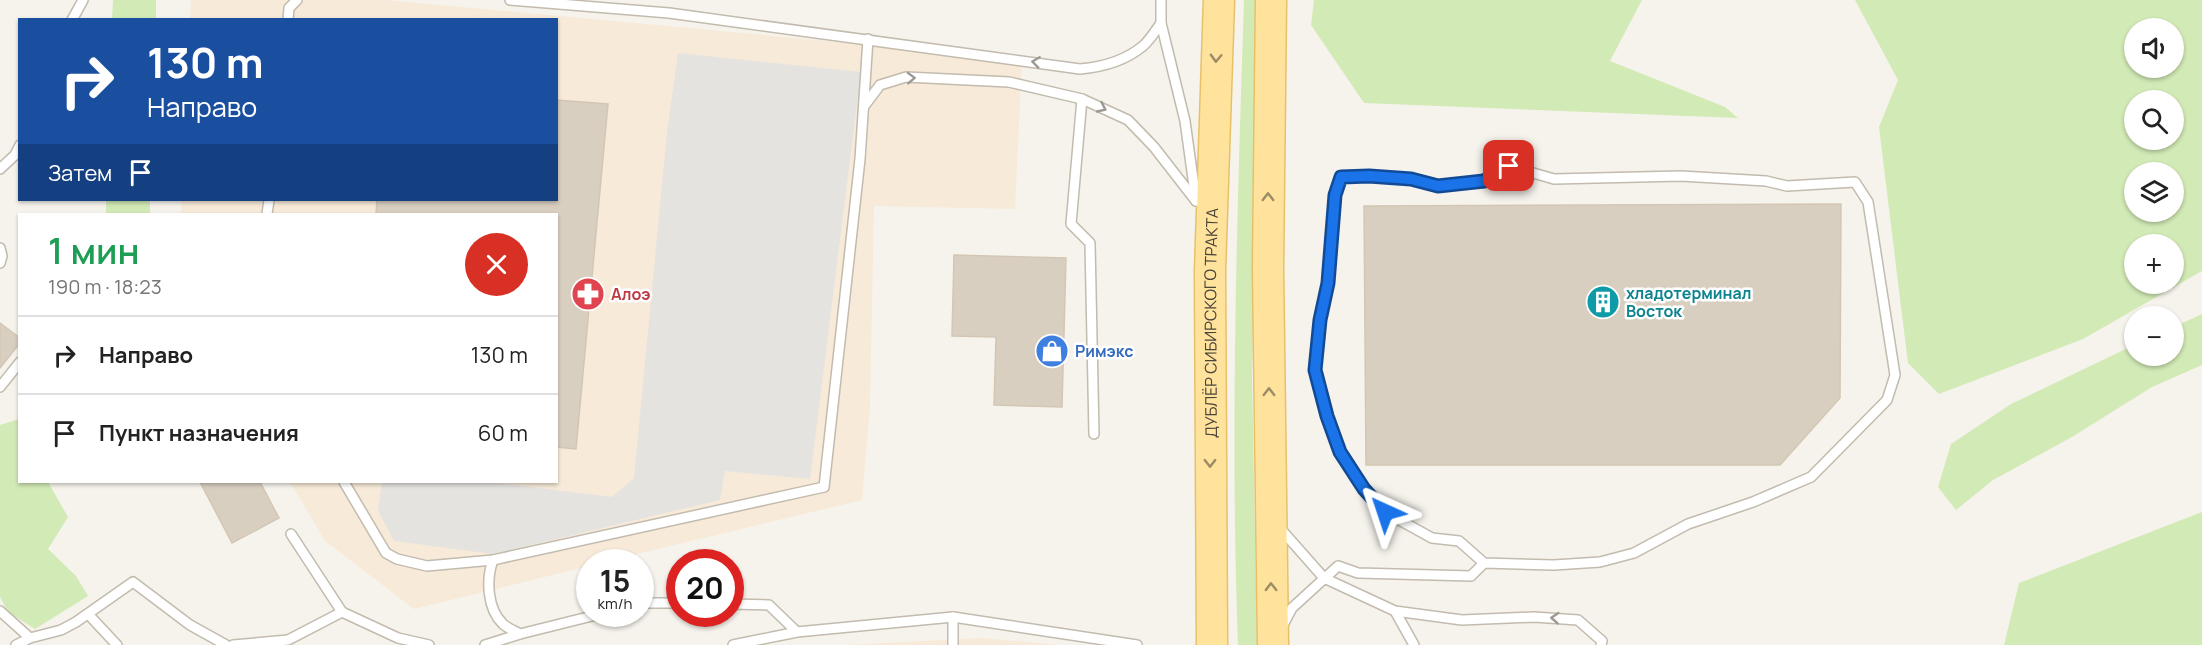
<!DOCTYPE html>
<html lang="ru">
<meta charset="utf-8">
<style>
body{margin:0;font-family:Manrope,sans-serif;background:#f2f2f2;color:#222;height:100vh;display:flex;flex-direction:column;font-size:22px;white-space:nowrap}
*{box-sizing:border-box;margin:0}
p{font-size:20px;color:#767676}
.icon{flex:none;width:33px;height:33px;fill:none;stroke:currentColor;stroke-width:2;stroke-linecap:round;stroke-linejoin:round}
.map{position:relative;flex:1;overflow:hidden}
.sheet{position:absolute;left:18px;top:213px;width:540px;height:270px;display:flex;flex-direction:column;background:#fff;border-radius:0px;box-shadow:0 2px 4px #0004}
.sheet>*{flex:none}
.hud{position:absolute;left:18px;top:18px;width:540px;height:183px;border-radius:0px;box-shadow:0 2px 4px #0004;background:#1a4fa0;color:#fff;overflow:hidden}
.controls{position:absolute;left:2124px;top:18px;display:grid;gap:12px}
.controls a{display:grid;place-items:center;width:60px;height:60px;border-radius:50%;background:#fff;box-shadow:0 2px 4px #0004;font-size:30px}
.speed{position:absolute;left:576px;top:549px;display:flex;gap:12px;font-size:30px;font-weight:700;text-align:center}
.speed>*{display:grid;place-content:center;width:78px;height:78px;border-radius:50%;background:#fff;box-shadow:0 2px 4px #0004;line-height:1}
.speed small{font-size:15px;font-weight:400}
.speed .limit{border:9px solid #d22;background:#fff;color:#111}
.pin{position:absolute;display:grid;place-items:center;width:51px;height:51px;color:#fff;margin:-26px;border-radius:12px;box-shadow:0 3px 9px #0006}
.me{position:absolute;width:66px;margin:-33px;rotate:318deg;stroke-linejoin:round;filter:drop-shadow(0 0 4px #0008)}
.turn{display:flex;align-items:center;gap:21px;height:126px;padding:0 30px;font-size:27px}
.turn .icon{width:78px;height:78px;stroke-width:2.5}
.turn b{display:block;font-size:42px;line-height:51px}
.then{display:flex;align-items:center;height:57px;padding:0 30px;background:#0003;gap:12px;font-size:22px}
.round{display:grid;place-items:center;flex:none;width:63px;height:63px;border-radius:32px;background:#f2f2f2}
.head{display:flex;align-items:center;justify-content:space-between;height:102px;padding:0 30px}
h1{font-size:36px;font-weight:600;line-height:45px;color:#1e9e55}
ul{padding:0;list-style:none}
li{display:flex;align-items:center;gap:18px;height:78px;padding:0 30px;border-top:2px solid #e0e0e0}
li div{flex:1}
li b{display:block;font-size:22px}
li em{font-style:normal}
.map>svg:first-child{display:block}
.commercial{fill:#f7ead8}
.green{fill:#d2eab5;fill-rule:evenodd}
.parking{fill:#e5e3e0}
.building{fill:#d8cfc1;stroke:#d3c7b4;stroke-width:1.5}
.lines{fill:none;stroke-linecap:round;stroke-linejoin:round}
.service-casing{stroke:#c2bbae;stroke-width:12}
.primary-casing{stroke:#e6c16a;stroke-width:33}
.service{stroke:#fff;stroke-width:9}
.primary{stroke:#ffe39c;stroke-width:30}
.oneway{stroke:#9c8c66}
.oneway2{stroke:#9c9892}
.route-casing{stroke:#114b97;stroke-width:15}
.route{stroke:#1a73e8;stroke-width:10}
.labels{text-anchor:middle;stroke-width:5;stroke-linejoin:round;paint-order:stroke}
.culture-label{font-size:16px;font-weight:bold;fill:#0d838f;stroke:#fff;text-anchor:start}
.health-label{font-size:16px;font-weight:bold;fill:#be3a42;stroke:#fff;text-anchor:start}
.street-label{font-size:16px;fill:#4b4439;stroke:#fff}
.shop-label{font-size:16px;font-weight:bold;fill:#366cbe;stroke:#fff;text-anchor:start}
</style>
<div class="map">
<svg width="2202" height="645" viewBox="0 0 2202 645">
<rect width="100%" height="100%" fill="#f6f3ec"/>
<g class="commercial">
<polygon points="191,0 386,0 1022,59 1015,209 874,206 870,406 862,500 604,562 590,562 589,566 414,609 325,541 290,482 556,482 556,214 181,214 181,200 556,200 556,20 190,19"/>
<polygon points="982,638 1061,645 847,645"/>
</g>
<g class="green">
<polygon points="113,0 156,0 156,19 112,19"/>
<path d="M1244,0H1261L1256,161L1252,374L1257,645H1238C1230,430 1237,215 1244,0Z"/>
<polygon points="1314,0 1642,0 1610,61 1725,107 1738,118 1364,103 1311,25"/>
<path d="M1855,0H2202V271L2083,339L1939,394L1908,363L1901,307L1879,127L1898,80ZM2134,28H2174V68H2134ZM2174,100V140H2134V100ZM2174,172V212H2134V172ZM2134,244H2174V284H2134Z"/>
<rect x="106" y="200" width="44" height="14"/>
<polygon points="2202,314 2202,365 2152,387 2072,437 1993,480 1956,510 1938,487 1951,444 2011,404 2134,345 2134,356 2174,356 2174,327"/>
<polygon points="19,419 20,482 48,482 68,517 48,549 76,576 88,596 35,629 8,612 0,597 0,425"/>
<polygon points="2202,512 2202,645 2004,645 2019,583"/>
</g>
<polygon class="parking" points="678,53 861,72 810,479 725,471 720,500 493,554 394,541 378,511 382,482 490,482 612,497 634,478 667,132"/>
<g class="building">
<polygon points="556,100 608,104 576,449 556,447 556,214 376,214 377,200 556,200"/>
<polygon points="1841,204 1840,398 1780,465 1366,465 1364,206"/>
<polygon points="954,255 1066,258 1062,407 994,405 996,337 952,336"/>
<polygon points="0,323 20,338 20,343 0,368"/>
<polygon points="200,482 260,482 279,518 232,543"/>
</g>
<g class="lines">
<defs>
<g id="service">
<path d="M510,0L669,13L1080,69C1103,67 1125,61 1143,46C1150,40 1156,30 1161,23"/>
<polyline points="1161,0 1161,23 1185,121 1196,201"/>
<polyline points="72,20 83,0"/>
<polyline points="288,20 289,8 297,0"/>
<polyline points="1082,99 1071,224 1090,243 1094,434"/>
<polyline points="865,105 880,85 906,77 1009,82 1082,99 1128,120 1154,147 1196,201"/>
<polyline points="0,169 15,155 20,145"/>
<polyline points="267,214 269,200"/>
<polyline points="0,248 2,256 0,263"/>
<polyline points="0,387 20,362"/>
<polyline points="344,482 386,553 397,559 427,566 493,560 824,487 860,159 868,39"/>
<polyline points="1279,527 1324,578 1395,611 1462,620 1534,617 1578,620 1602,641 1601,645"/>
<polyline points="291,534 342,612"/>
<path d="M493,560C486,579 487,609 503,624C507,628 515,631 520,634"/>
<polyline points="640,603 680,603"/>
<polyline points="730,604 769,605 797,632"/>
<polyline points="0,611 30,638 61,630 76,622 133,582 190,625 226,645"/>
<polyline points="1395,611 1414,645"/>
<polyline points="88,614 117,645"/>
<polyline points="953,617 953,645"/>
<polyline points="1282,627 1292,608 1338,566 1358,573 1471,576 1484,563 1554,565 1600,562 1634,553 1688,524 1753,502 1811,477 1887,400 1895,375 1868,202 1855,182 1787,186 1766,181 1681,176 1554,179 1509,166 1484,181 1438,186 1411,179 1369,176 1341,177 1335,195 1328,283 1320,320 1315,370 1327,416 1340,452 1364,489 1385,512 1432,538 1459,541 1484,563"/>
<polyline points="16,645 30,638"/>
<polyline points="233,645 288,640 342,612 398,638 429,645"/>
<polyline points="485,645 520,634 600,614"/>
<polyline points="733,645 797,632 953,617 1137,645"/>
</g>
<g id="primary">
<polyline points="1271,0 1268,268 1273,645"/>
<path id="s1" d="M1212,645L1210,271L1219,0"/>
</g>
</defs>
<use href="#service" class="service-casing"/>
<use href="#primary" class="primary-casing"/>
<use href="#service" class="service"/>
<use href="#primary" class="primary"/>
</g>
<defs><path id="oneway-chevron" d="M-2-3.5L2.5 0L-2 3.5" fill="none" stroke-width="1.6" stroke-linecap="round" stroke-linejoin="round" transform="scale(1.5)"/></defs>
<g class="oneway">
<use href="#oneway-chevron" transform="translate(1216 58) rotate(92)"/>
<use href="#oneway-chevron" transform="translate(1268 197) rotate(-90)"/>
<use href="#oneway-chevron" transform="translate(1269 392) rotate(-90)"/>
<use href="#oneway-chevron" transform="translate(1210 463) rotate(90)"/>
<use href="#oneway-chevron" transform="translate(1271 587) rotate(-91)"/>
</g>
<g class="oneway2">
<use href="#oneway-chevron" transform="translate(1036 62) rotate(-172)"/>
<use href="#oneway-chevron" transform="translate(911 78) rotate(-2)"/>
<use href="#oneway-chevron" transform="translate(1102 108) rotate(25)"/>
<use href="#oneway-chevron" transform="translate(1555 618) rotate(-176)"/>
</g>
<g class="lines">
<defs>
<polyline id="route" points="1385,512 1364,489 1340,452 1327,416 1315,370 1320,320 1328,283 1335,195 1341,177 1369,176 1411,179 1438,186 1484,181 1509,166"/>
</defs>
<use href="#route" class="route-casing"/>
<use href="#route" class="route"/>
</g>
<defs>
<symbol id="pharmacy-disc" viewBox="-11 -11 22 22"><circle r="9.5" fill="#e0444e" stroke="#fff"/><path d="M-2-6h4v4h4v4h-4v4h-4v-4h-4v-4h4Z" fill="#fff"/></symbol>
<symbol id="building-disc" viewBox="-11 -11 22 22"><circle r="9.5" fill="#0f9aa8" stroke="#fff"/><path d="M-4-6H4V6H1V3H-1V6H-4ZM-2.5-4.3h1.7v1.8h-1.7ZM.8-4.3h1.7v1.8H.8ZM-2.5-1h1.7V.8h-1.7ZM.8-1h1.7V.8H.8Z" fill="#fff"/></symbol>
<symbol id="shop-disc" viewBox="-11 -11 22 22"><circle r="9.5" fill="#3f7fe0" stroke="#fff"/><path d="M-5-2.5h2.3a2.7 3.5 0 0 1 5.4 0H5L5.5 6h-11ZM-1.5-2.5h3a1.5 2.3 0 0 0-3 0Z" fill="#fff"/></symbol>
</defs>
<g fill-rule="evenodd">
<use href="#pharmacy-disc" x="569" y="275" width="38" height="38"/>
<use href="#building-disc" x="1584" y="283" width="38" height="38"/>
<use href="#shop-disc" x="1033" y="332" width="38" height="38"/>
</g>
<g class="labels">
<g class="culture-label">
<text x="1626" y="299">хладотерминал<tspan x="1626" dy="18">Восток</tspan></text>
</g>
<g class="health-label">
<text x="611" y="300">Алоэ</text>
</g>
<g class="street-label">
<text dy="6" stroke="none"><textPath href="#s1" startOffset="322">ДУБЛЁР СИБИРСКОГО ТРАКТА</textPath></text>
</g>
<g class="shop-label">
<text x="1075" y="357">Римэкс</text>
</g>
</g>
</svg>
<div class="controls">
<a><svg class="icon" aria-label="sound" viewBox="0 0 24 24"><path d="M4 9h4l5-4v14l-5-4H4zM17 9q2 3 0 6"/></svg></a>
<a><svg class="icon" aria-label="search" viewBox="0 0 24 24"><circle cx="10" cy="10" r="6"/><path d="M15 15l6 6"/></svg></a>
<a><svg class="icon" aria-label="layers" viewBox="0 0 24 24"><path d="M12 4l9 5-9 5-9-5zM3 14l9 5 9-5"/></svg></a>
<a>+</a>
<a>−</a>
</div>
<div class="speed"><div>15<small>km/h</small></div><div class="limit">20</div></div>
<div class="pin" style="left:1509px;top:166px;background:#d93025"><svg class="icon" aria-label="arrive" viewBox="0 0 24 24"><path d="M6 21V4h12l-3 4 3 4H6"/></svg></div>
<svg class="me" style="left:1385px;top:512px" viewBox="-20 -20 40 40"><path d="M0-17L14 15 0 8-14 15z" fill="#1a73e8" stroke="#fff" stroke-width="4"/></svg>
<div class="hud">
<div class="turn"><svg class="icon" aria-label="right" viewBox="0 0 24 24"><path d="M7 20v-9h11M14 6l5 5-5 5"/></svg><div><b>130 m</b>Направо</div></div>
<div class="then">Затем<svg class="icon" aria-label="arrive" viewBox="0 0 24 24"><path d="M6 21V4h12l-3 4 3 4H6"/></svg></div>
</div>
<section class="sheet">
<div class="head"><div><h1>1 мин</h1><p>190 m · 18:23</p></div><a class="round" style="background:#d93025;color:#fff"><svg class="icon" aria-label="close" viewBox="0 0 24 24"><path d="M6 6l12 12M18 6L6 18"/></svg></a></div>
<ul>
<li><svg class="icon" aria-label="right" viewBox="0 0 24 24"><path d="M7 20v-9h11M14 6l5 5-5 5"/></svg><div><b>Направо</b></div><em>130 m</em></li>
<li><svg class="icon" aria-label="arrive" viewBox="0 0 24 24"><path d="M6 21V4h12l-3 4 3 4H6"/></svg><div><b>Пункт назначения</b></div><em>60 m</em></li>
</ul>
</section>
</div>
